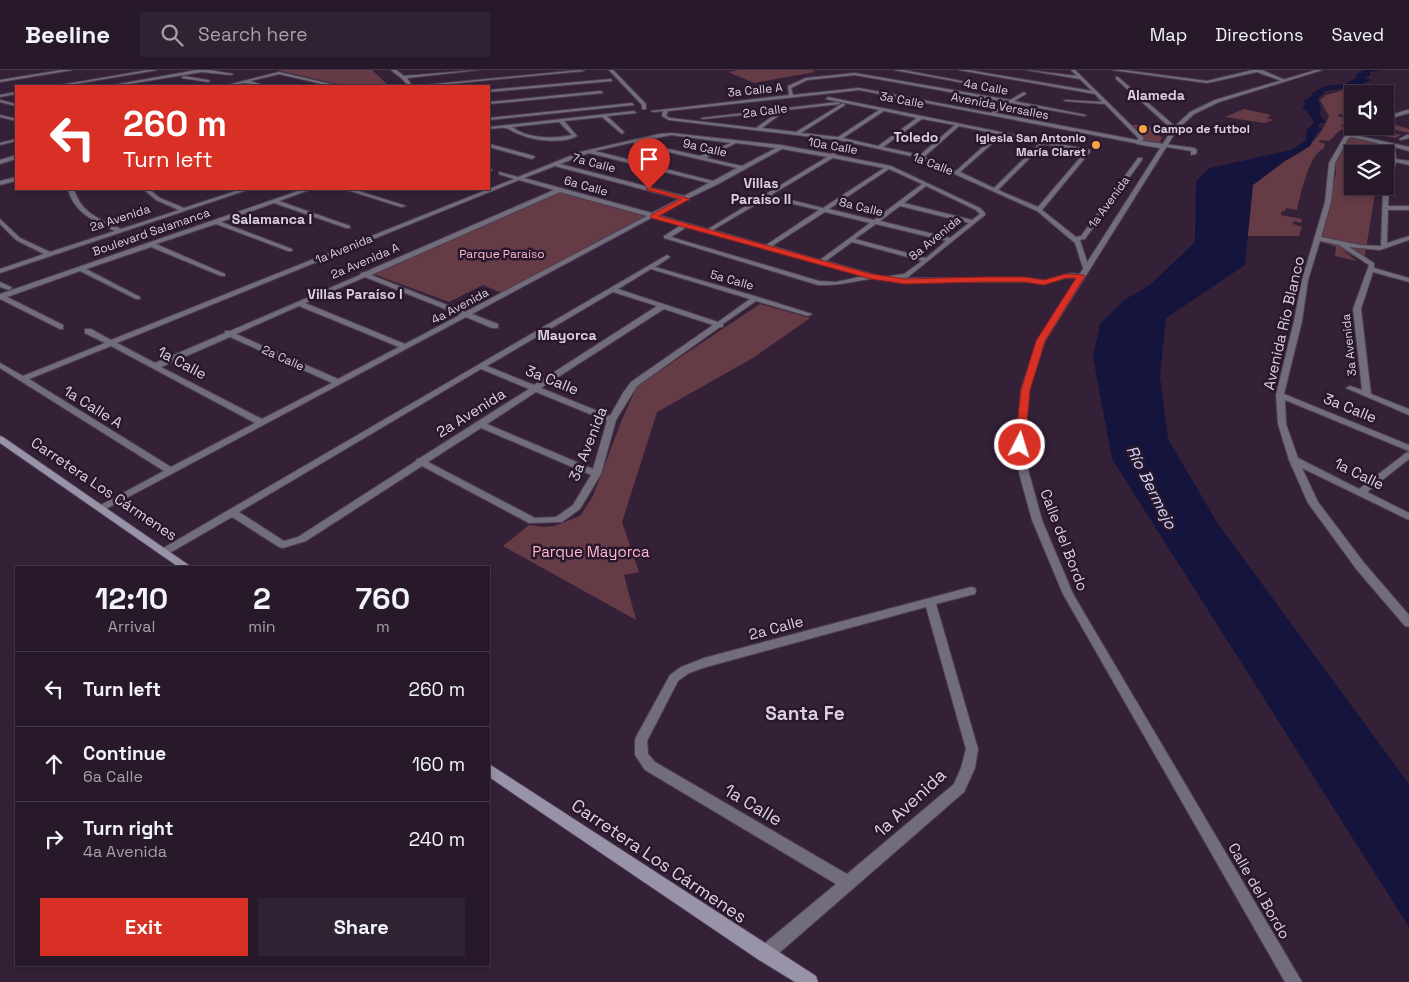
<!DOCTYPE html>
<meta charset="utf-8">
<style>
body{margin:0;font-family:"Space Grotesk",sans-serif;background:#2f2232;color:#f1f3f6;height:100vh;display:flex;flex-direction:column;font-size:19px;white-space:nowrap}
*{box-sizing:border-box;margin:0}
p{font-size:16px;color:#a4a0a8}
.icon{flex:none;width:28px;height:28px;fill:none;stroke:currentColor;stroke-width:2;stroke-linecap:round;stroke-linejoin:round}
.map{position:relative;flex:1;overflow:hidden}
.panel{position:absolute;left:15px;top:496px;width:475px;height:400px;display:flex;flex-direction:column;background:#27192a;border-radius:0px;box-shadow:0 2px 8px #0003,0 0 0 1px #433847}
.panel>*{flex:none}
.banner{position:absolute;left:15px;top:15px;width:475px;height:105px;border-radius:0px;box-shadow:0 2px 8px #0003,0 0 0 1px #433847;background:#d93025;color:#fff;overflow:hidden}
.fabs{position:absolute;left:1344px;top:15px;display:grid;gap:10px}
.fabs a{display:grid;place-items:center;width:50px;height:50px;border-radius:0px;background:#27192a;box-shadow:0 2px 8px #0003,0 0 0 1px #433847;font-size:25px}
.pin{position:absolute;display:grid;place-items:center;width:42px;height:42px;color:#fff;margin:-51px -21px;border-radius:50% 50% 50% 0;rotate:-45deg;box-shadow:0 0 5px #0007}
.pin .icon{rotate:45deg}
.me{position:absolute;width:55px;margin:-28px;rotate:5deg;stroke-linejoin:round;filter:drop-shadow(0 0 4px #0008)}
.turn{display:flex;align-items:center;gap:18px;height:105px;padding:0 25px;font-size:22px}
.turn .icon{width:65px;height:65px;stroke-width:2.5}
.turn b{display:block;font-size:35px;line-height:42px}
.eta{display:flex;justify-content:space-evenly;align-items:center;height:85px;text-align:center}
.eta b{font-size:30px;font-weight:700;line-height:35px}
.action{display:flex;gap:10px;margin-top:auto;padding:10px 25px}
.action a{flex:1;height:58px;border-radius:0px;background:#d93025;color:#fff;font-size:20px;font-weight:700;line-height:58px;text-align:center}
.action a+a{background:#2f2232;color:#f1f3f6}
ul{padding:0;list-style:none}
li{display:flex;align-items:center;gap:15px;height:75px;padding:0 25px;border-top:1px solid #433847}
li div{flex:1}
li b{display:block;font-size:19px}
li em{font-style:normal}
header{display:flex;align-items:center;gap:30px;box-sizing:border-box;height:70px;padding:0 25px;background:#27192a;border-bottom:1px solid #433847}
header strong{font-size:24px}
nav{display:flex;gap:28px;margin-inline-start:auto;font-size:18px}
.search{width:350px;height:45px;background:#2f2232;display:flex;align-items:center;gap:12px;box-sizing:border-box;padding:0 18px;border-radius:0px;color:#a4a0a8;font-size:19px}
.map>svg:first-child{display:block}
.green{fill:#653b46}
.water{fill:#14143c}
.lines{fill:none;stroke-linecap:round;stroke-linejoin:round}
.minor-casing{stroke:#4f3d53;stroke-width:2}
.tertiary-casing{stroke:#4f3d53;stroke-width:2}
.secondary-casing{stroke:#4f3d53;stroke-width:2}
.minor{fill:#716d7a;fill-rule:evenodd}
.tertiary{fill:#716d7a;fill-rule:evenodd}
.secondary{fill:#9993a8;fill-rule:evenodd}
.route{fill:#d93025;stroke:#8d1f18}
.poi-dot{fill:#f5a345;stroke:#29182d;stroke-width:2}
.labels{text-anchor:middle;stroke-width:5;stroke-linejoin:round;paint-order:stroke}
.far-street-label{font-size:12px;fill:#dcd0df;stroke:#29182d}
.far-poi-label{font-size:12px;font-weight:bold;fill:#dcd0df;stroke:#29182d;text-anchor:start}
.far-park-label{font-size:12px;fill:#ffb9ca;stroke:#29182d}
.far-neighbourhood-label{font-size:14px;font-weight:bold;fill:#dcd0df;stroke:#29182d}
.street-label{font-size:15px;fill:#dcd0df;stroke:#29182d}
.park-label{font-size:15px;fill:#ffb9ca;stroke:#29182d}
.water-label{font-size:16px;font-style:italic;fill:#d2d7f5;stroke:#29182d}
.near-street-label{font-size:18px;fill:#dcd0df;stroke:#29182d}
.near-neighbourhood-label{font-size:19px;font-weight:bold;fill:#dcd0df;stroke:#29182d}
</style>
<header>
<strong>Beeline</strong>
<div class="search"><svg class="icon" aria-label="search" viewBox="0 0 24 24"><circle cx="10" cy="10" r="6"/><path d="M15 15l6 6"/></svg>Search here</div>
<nav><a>Map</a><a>Directions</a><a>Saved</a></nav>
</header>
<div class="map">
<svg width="1409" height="912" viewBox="0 0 1409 912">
<rect width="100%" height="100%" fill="#342138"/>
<g class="green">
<polygon points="277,0 372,0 389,16 346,16"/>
<polygon points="738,0 811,0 815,2 754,13 728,2"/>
<path d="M1348,19L1364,24H1352V32L1349,35L1352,36V46L1339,44L1337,46L1349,49L1341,56L1346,58L1339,61L1329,71L1320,70L1319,72L1325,74L1324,78C1308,86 1301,124 1297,140L1286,138L1285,141H1282L1281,145L1302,149L1301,153L1294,151L1293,154L1302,157L1299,166H1227L1248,104C1284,92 1314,84 1329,46L1320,30L1326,25Z"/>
<polygon points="1244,39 1271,45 1267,48 1274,50 1264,53 1225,47"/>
<polygon points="1390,53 1409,59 1409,63 1388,58 1383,60 1401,65 1395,68 1362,62"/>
<polygon points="1131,55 1148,55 1162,68 1158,75 1146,73"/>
<polygon points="1357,67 1376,73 1383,77 1382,84 1352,84 1352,116 1376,116 1364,192 1340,179 1357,191 1335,186 1336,177 1317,170 1336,104 1335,94 1350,68"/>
<polygon points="558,122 647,147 502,223 483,215 449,232 371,203"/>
<polygon points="760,234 810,248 753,288 657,342 622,452 639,502 624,505 636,550 503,476 529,455 544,457 554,456 580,446 593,426 621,352 637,316"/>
</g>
<polygon class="water" points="1364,0 1382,0 1370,2 1370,5 1365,8 1371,10 1358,16 1325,21 1318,29 1321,38 1320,45 1326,53 1320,53 1318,57 1323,58 1316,64 1310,76 1285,91 1253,115 1245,195 1166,248 1160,307 1168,369 1218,454 1409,714 1409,857 1112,389 1093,287 1100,254 1124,230 1150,215 1195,172 1196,111 1210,98 1291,80 1306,70 1306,61 1314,52 1309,44 1302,37 1305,34 1304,30 1312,26 1312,23 1325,16 1345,14 1357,7 1356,4"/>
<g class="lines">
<defs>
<g id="minor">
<polygon points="62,0 72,0 0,12 0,10"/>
<polygon points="148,0 157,0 63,16 55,16"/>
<polygon points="197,0 209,0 233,4 231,5 202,2 116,16 108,16"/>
<path d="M391,0H396L404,6L478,0L407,8L412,16H408C403,8 398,6 391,0Z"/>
<polygon points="580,0 584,1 428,16 415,16"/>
<polygon points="609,0 613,0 646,34 646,39 642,39 642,35"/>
<polygon points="894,0 903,0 977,14 975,15"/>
<path d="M959,0H968L1092,21L1080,9L1026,0L1077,6L1071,0H1075L1144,68L1142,71L1194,78L1197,80L1196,84L1191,85V81L1167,77L1165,79L1137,74L1135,73L859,20L668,41L666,46L670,48L756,58L780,41L703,49L701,48L838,32L840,34L786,40L762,58L796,62L843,33L845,35L801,63L838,67L879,40L826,29L828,27L1090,80V82L1042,140L1076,167L1081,166L1138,88H1142V90L1085,169L1080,170L1089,198L1086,200L1083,198L1075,173L1037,141L919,88L839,70L669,50L662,46L663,41L653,42L651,41L789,25L788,16L806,8L855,3L1010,30L1024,22L1026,24L1014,31L1086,45L1084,46L1011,33L995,43L1137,70L1139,69L1105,34L1064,31L1066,30L1102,32L1095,24ZM855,5L1006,32L991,43L859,18L793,25L791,18L807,10ZM884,41L917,48L878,76L843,68ZM922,49L955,55L920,85L883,77ZM959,56L997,64L956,101L924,87ZM1002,65L1040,73L994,118L960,102ZM1044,74L1085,82L1038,137L998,120Z"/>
<polygon points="1112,0 1123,0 1207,11 1253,0 1262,0 1285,10 1282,11 1257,2 1207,13"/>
<polygon points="279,2 335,15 337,16 331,16 279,4 250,11 267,16 244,13 224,16"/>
<polygon points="183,6 208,10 210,11 208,12 182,8"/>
<polygon points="1116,7 1118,7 1177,58 1177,60 1173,60 1116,9"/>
<polygon points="611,9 612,11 489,22 489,20"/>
<polygon points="601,21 603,23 489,34 489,32"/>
<polygon points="16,22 16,24 0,27 0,25"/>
<polygon points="0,30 16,34 16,36 0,32"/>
<polygon points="632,33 634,35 489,50 489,48"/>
<polygon points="1407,40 1409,40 1409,43 1385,50 1385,47"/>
<path d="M634,41L636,43L607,46L624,62L622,64L602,47L564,51L577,66C562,74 535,71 519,64C514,63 509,58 505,58C500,57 494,59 489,59V57ZM559,52L572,65C553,69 528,69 512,57Z"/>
<polygon points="0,45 16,49 16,51 0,47"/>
<path d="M1363,56H1369L1355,65L1409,77V81L1391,76L1395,79L1396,89L1409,91V95L1396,92L1389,121L1388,136H1409V140H1388L1387,173L1409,166V170L1380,180L1349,177L1374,193V198L1409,208V212L1373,202L1361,239L1371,324L1409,339V345L1346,318L1350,316L1362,320L1353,239L1369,195L1339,175L1320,171L1308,210L1302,251L1284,324L1409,375V381L1285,330L1286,354L1298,388L1359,419L1406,383L1409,382V389L1367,422L1409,443V450L1302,398L1318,432L1365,494L1409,545V557L1405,556L1357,500L1308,433L1289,390L1278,354L1276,325L1294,251L1302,210L1325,132L1329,93L1344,67ZM1351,67L1377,73L1390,80L1391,90L1383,121L1381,176H1379L1360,175L1321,167L1331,132L1335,93L1348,69Z"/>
<path d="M671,63L781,75L831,84L834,83L836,85L891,96L980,138L985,143V145L908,207L904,208H1025C1031,209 1039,210 1045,210C1057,208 1073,199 1084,206L1081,208H1066L1044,214L1025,212H896L893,210C884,211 876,208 870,209C849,212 839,216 818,215L664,168V166L681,155L653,147L472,244L498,254V258H492L466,247L102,441L97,438L99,436L164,401L0,298V293L23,306L105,273L85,263V259H91L111,270L514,109L499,104V102L518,107L580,82L659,64ZM671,65L731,73L700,86L637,72ZM634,72V74L737,98L713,111L595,81ZM736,73L776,78L742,96L706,88ZM782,79L827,87L708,159L658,145L685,130H689V128L718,114ZM589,83L709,113L684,126L560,94ZM833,88L884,98L823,138L771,125ZM555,96L679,129L652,143L524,108ZM889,99L922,114L874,150L829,139ZM519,110L554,120L365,202L361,203L360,205L230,261H225V263L155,293L117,273ZM926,116L976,140L980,144L972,150L904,133ZM560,122L647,146L465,242L371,205ZM767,128L819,140L766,175L713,160ZM900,136L969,153L950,168L880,151ZM825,142L870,153L820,190L772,176ZM876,154L946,171L926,188L855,169ZM687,157L706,162L864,206L836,212L819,211L671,167ZM852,172L922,191L904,204L883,207L826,191ZM365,207L460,245L405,274L305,233ZM299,236L399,277L338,309L236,264ZM230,267L332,313L262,349L161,297ZM111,276L255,353L171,397L29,309Z"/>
<polygon points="1407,65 1409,65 1409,68 1401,70 1399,69"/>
<polygon points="16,69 16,71 0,75 0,73"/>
<polygon points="489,74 534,86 535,87 532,89 489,77"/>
<polygon points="16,85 16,89 0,94 0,90"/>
<polygon points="489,97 492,100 489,102"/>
<polygon points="16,107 16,111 0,115 0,111"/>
<path d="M68,119H74C81,143 99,149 121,159L179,140L156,130L143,119H149L160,128L184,138L242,119H250L0,203V199L44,184L16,170L0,154V149L20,168L50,182L115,161C94,151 74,143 68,119Z"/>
<polygon points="304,119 312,119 279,131 350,156 350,158 346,158 274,133 221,152 292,179 292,181 288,181 216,154 156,174 225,204 225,206 221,206 151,177 86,199 140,227 140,229 136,229 80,201 7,227 63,255 63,259 60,259 0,229 0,224"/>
<polygon points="344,119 352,119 406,136 401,137"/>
<path d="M667,185L670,187L669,188L655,197L758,227L812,244L808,246L756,231L723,254V257H720L637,316L616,350L601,404L580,439L562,452L529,453L422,396L306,471L283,478L279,477L232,447L168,484H160L159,482L160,480ZM651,199L750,229L718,252L618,219ZM613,222L657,236L534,315L487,296ZM664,239L713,255L631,312L623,323L610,346L541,318ZM481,299L529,319L420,388L417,389L416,391L298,467L284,471L239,442ZM536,322L607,351L593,399L487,354ZM481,358L591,405L573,435L556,447L535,448L428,392Z"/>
<polygon points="0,212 11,217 12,218 9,220 0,217"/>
<path d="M971,517L975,518L976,521L975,524L936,534L978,679L975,698L964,722L771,890L765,892L759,890L757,884L759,878L836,814L645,700L635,685V671L636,667L670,605L681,597L704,588ZM926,537L966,679L961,698L954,714L847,804L655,692L648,684L647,671L678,611L689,603L706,597Z"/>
</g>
<polygon id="tertiary" points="1316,0 1322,0 1219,32 1194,44 1177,60 1045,271 1029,320 1024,375 1029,403 1042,450 1073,524 1302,912 1285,912 1063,524 1032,450 1019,403 1016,375 1021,320 1037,271 1173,58 1190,42 1215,30"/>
<g id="secondary">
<polygon points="0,366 3,367 193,498 180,498 0,373"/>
<polygon points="489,694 816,906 818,912 795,912 759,890 489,707"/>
</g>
</defs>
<use href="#minor" class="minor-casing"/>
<use href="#tertiary" class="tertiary-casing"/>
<use href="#secondary" class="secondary-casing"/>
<use href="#minor" class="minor"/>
<use href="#tertiary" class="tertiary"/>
<use href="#secondary" class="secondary"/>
</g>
<polygon class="route" points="649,117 690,129 659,146 872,204 905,209 984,207 1025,207 1044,210 1066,204 1084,205 1085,206 1045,271 1030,320 1025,375 1020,378 1015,375 1021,320 1036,271 1076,208 1066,208 1044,215 1025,212 984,212 905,214 871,209 651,148 651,145 681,129 647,120 646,119"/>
<g class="poi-dot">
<circle cx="1143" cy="59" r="5"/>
<circle cx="1096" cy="75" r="5"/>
</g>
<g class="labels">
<g class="far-street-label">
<text transform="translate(986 17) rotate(10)" y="4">4a Calle</text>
<text transform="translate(755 20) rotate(-6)" y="4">3a Calle A</text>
<text transform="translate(902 30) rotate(11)" y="4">3a Calle</text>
<text transform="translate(1000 36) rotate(11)" y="4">Avenida Versalles</text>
<text transform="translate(765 41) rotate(-7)" y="4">2a Calle</text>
<text transform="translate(833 76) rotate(10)" y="4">10a Calle</text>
<text transform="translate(705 78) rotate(13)" y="4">9a Calle</text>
<text transform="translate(594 93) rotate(15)" y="4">7a Calle</text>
<text transform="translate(933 94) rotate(21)" y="4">1a Calle</text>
<text transform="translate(586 116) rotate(16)" y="4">6a Calle</text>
<text transform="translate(1109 132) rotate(-54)" y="4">1a Avenida</text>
<text transform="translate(861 137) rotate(14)" y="4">8a Calle</text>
<text transform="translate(120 148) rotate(-18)" y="4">2a Avenida</text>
<text transform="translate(151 162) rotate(-19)" y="4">Boulevard Salamanca</text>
<text transform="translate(935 168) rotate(-39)" y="4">8a Avenida</text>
<text transform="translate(344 179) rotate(-22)" y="4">1a Avenida</text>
<text transform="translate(365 191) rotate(-23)" y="4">2a Avenida A</text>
<text transform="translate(732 210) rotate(16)" y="4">5a Calle</text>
<text transform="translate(460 236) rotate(-28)" y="4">4a Avenida</text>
<text transform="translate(1349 275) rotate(-96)" y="4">3a Avenida</text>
<text transform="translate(283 288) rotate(24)" y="4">2a Calle</text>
</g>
<g class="far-poi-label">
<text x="1153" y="63">Campo de futbol</text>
<text x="1086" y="72" text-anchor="end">Iglesia San Antonio<tspan x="1086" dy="14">María Claret</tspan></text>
</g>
<g class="far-park-label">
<text x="502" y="188">Parque Paraíso</text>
</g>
<g class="far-neighbourhood-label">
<text x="1156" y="30">Alameda</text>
<text x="916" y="72">Toledo</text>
<text x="761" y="118">Villas<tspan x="761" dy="16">Paraíso II</tspan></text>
<text x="272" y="154">Salamanca I</text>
<text x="355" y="229">Villas Paraíso I</text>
<text x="567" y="270">Mayorca</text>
</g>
<g class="street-label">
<text transform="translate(1284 253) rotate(-77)" y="5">Avenida Río Blanco</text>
<text transform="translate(182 293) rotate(28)" y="5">1a Calle</text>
<text transform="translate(552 310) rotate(22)" y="5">3a Calle</text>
<text transform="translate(93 337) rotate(32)" y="5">1a Calle A</text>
<text transform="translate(1350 338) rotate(22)" y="5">3a Calle</text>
<text transform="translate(471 343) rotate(-32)" y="5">2a Avenida</text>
<text transform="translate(588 374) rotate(-68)" y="5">3a Avenida</text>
<text transform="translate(1359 404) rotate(26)" y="5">1a Calle</text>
<text transform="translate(104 419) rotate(34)" y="5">Carretera Los Cármenes</text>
<text transform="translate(1064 470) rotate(69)" y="5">Calle del Bordo</text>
<text transform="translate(776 558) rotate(-15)" y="5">2a Calle</text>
<text transform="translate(1259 821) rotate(60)" y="5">Calle del Bordo</text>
</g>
<g class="park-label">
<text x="591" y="487">Parque Mayorca</text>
</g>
<g class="water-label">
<text transform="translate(1152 417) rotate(63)" y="6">Río Bermejo</text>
</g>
<g class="near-street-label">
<text transform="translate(910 733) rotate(-43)" y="6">1a Avenida</text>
<text transform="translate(753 735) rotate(31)" y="6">1a Calle</text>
<text transform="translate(659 791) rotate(34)" y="6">Carretera Los Cármenes</text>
</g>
<g class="near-neighbourhood-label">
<text x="805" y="650">Santa Fe</text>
</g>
</g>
</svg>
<div class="fabs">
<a><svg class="icon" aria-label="sound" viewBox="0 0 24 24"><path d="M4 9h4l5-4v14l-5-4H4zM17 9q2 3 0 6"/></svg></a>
<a><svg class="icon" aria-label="layers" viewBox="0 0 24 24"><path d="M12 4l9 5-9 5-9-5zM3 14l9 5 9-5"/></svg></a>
</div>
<div class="pin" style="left:649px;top:119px;background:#d93025"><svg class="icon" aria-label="arrive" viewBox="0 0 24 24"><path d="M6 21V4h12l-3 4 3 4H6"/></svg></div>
<svg class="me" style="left:1020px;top:375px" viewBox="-20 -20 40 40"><circle r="17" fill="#d93025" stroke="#fff" stroke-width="3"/><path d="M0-11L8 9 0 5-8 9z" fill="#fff"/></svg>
<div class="banner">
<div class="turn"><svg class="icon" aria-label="left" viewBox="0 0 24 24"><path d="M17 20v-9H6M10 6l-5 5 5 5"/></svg><div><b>260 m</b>Turn left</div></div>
</div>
<section class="panel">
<div class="eta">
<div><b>12:10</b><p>Arrival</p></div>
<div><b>2</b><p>min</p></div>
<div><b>760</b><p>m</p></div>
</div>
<ul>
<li><svg class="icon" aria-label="left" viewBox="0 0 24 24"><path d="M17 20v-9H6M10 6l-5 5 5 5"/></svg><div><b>Turn left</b></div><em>260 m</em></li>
<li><svg class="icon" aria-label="ahead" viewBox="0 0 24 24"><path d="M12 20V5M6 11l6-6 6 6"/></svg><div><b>Continue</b><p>6a Calle</p></div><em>160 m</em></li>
<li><svg class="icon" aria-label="right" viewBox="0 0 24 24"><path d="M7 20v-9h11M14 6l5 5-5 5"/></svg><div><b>Turn right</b><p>4a Avenida</p></div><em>240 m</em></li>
</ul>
<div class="action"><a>Exit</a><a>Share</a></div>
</section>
</div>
